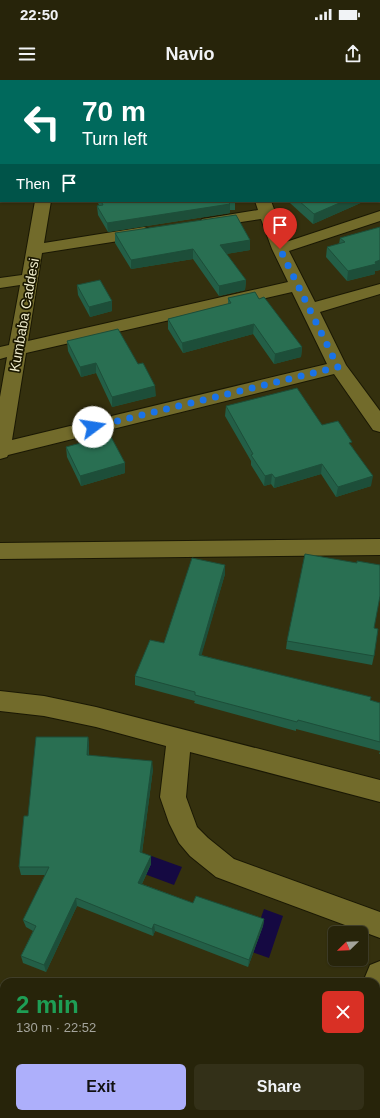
<!DOCTYPE html>
<meta charset="utf-8">
<style>
body{margin:0;font-family:Arial,sans-serif;background:#333018;color:#f1f3f6;height:100vh;display:flex;flex-direction:column;font-size:15px;white-space:nowrap}
*{box-sizing:border-box;margin:0}
p{font-size:13px;color:#a4a49c}
.icon{flex:none;width:22px;height:22px;fill:none;stroke:currentColor;stroke-width:2;stroke-linecap:round;stroke-linejoin:round}
.map{position:relative;flex:1;overflow:hidden}
.panel{position:absolute;left:0px;top:898px;width:380px;height:140px;display:flex;flex-direction:column;background:#27240a;border-radius:12px 12px 0 0;box-shadow:0 1px 3px #0004,0 0 0 1px #43412b}
.panel>*{flex:none}
.banner{position:absolute;left:0px;top:0px;width:380px;height:122px;box-shadow:0 1px 3px #0004,0 0 0 1px #43412b;background:#00695c;color:#fff;overflow:hidden}
.needle{width:26px;rotate:247deg}
.controls{position:absolute;left:328px;top:846px;display:grid;gap:8px}
.controls a{display:grid;place-items:center;width:40px;height:40px;border-radius:6px;background:#27240a;box-shadow:0 1px 3px #0004,0 0 0 1px #43412b;font-size:20px}
.pin{position:absolute;display:grid;place-items:center;width:34px;height:34px;color:#fff;margin:-41px -17px;border-radius:50% 50% 50% 0;rotate:-45deg;box-shadow:0 0 4px #0007}
.pin .icon{rotate:45deg}
.me{position:absolute;width:44px;margin:-22px;rotate:76deg;stroke-linejoin:round;filter:drop-shadow(0 0 3px #0008)}
.turn{display:flex;align-items:center;gap:14px;height:84px;padding:0 16px;font-size:18px}
.turn .icon{width:52px;height:52px;stroke-width:2.5}
.turn b{display:block;font-size:28px;line-height:34px}
.then{display:flex;align-items:center;height:38px;padding:0 16px;background:#0003;gap:8px;font-size:15px}
.round{display:grid;place-items:center;flex:none;width:42px;height:42px;border-radius:6px;background:#333018}
.head{display:flex;align-items:center;justify-content:space-between;height:68px;padding:0 16px}
h1{font-size:24px;font-weight:700;line-height:30px;color:#1e9e55}
.primary-button{display:flex;gap:8px;margin-top:auto;padding:8px 16px}
.primary-button a{flex:1;height:46px;border-radius:6px;background:#adaffb;color:#111;font-size:16px;font-weight:700;line-height:46px;text-align:center}
.primary-button a+a{background:#333018;color:#f1f3f6}
.status{display:flex;justify-content:space-between;align-items:center;height:28px;padding:0 20px;background:#27240a;direction:ltr}
.status svg{height:11px;fill:currentColor}
header{display:flex;justify-content:space-between;align-items:center;height:52px;padding:0 16px;background:#27240a;font-size:18px;font-weight:700}
.map>svg:first-child{display:block}
.water{fill:#150942}
.lines{fill:none;stroke-linecap:round;stroke-linejoin:round}
.minor-casing{stroke:#1a1804;stroke-width:2}
.minor{fill:#726b2b;fill-rule:evenodd}
.wall{fill:#235f47}
.shaded-wall{fill:#1d4e39}
.building{fill:#296f52;stroke:#1d4e39}
.route{stroke:#1a73e8;stroke-width:7;stroke-dasharray:0 12.6}
.labels{text-anchor:middle;stroke-width:3.5;stroke-linejoin:round;paint-order:stroke}
.street-label{font-size:14px;fill:#f0edcd;stroke:#1b1800}
</style>
<div class="status"><b>22:50</b><svg viewBox="0 0 49 12"><path d="M0 12V9h3v3zM5 12V6h3v6zM10 12V3h3v9zM15 12V0h3v12zM26 1h20v11H26zM47 4h2v5h-2z"/></svg></div>
<header><svg class="icon" aria-label="menu" viewBox="0 0 24 24"><path d="M4 6h16M4 12h16M4 18h16"/></svg>Navio<svg class="icon" aria-label="share" viewBox="0 0 24 24"><path d="M12 15V3M7 8l5-5 5 5M5 13v7h14v-7"/></svg></header>
<div class="map">
<svg width="380" height="1038" viewBox="0 0 380 1038">
<rect width="100%" height="100%" fill="#34300e"/>
<g class="water">
<polygon points="146,774 182,787 174,805 139,792"/>
<polygon points="264,829 283,836 269,878 249,871"/>
</g>
<g class="lines">
<defs>
<g id="minor">
<rect x="57" y="0" width="14" height="1"/>
<polygon points="129,0 146,0 147,1 130,1"/>
<polygon points="1,106 1,116 0,117 0,107"/>
<path d="M35,121H51L44,163L144,147L150,149L152,152L150,155L144,157L42,173L28,261L288,202L272,169L261,139L208,147L202,145L200,142L202,139L258,130L255,121H271L286,162L380,131V141L289,171L315,222L380,204V214L320,232L346,285L380,331V352L373,350L334,294L8,375L7,377L0,379V317L7,277L0,279V267L9,265L20,205L0,208V198L22,195ZM292,212L327,284L12,360L26,273Z"/>
<polygon points="380,459 380,475 0,479 0,463"/>
<polygon points="0,611 44,616 96,627 380,700 380,722 190,672 186,717 197,747 208,758 234,779 380,832 380,858 216,797 190,776 179,763 169,743 160,717 166,666 96,647 44,636 0,631"/>
<polygon points="380,881 380,917 376,919 376,902 363,902 370,885"/>
<polygon points="0,953 4,954 4,984 0,983"/>
<rect x="137" y="1034" width="30" height="4"/>
<polygon points="208,1034 247,1034 249,1038 210,1038"/>
<polygon points="311,1034 341,1034 339,1038 309,1038"/>
</g>
</defs>
<use href="#minor" class="minor-casing"/>
<use href="#minor" class="minor"/>
</g>
<g class="wall">
<polygon points="176,0 236,0 237,1 177,1"/>
<polygon points="97,121 236,121 236,123 235,123 235,130 230,130 230,133 108,152 98,135 97,126 99,125"/>
<polygon points="290,121 365,121 313,144 290,123"/>
<polygon points="380,147 380,190 375,191 375,194 347,201 326,177 327,167 339,164 340,158"/>
<polygon points="115,153 250,170 226,174 246,200 245,210 219,216 193,179 131,189 115,163"/>
<polygon points="77,205 112,231 90,237 78,215"/>
<polygon points="228,218 259,219 302,267 301,277 274,284 253,254 183,273 168,249 168,239 228,224"/>
<polygon points="67,261 156,316 112,327 96,293 81,297 68,271"/>
<polygon points="226,326 322,345 352,366 371,406 336,417 321,394 274,408 271,404 264,406 251,385 251,381 225,336"/>
<polygon points="66,367 125,383 125,393 81,406 67,377"/>
<polygon points="225,485 225,494 201,575 380,623 380,674 379,674 380,671 296,649 296,651 194,623 195,621 135,605 135,596 164,563"/>
<polygon points="374,548 374,576 372,585 286,569 287,561"/>
<polygon points="88,657 89,665 89,675 153,689 142,773 151,784 142,804 193,823 264,839 263,846 248,887 155,851 153,856 77,826 46,892 23,883 21,876 33,851 26,847 23,840 45,795 21,795 19,787 28,736"/>
</g>
<g class="shaded-wall">
<rect x="0" y="93" width="1" height="9"/>
<polygon points="344,121 365,121 313,144 314,134"/>
<polygon points="230,124 230,133 108,152 107,143"/>
<polygon points="250,160 250,170 220,175 220,165"/>
<polygon points="193,169 193,179 131,189 131,180"/>
<polygon points="380,180 380,190 375,191 375,194 347,201 348,191"/>
<polygon points="246,200 245,210 219,216 219,206"/>
<polygon points="112,221 112,231 90,237 89,227"/>
<polygon points="254,244 253,254 183,273 182,263"/>
<polygon points="302,267 301,277 274,284 275,274"/>
<polygon points="96,283 96,293 81,297 80,287"/>
<polygon points="155,306 156,316 112,327 112,317"/>
<polygon points="125,383 125,393 81,406 80,396"/>
<polygon points="322,384 321,394 274,408 275,398"/>
<polygon points="272,394 271,404 264,406 265,396"/>
<polygon points="373,396 371,406 336,417 338,407"/>
<polygon points="225,485 225,494 199,584 199,575"/>
<polygon points="88,657 89,665 88,684 87,675"/>
<polygon points="152,681 153,689 141,780 140,772"/>
<polygon points="151,776 151,784 139,810 138,803"/>
<polygon points="76,818 77,826 46,892 44,885"/>
<polygon points="264,839 263,846 248,887 249,880"/>
<polygon points="154,844 155,851 153,856 152,849"/>
</g>
<g class="building">
<polygon points="0,0 43,0 42,1 1,1 1,93 0,93"/>
<polygon points="185,0 236,0 237,1 185,1"/>
<polygon points="242,0 300,0 301,1 237,1"/>
<polygon points="101,121 233,121 228,122 230,124 107,143 97,126 103,125"/>
<polygon points="299,121 344,121 314,134"/>
<polygon points="236,135 250,160 220,165 246,200 219,206 193,169 131,180 115,153"/>
<polygon points="380,147 380,180 375,182 376,184 348,191 327,167 345,162 340,158"/>
<polygon points="100,200 112,221 89,227 77,205"/>
<polygon points="255,212 259,219 264,217 302,267 275,274 254,244 182,263 168,239 231,223 228,218"/>
<polygon points="118,249 138,284 143,283 155,306 112,317 96,283 80,287 67,261"/>
<polygon points="297,308 322,345 338,341 352,362 349,363 373,396 338,407 322,384 275,398 272,394 265,396 251,375 253,374 226,326"/>
<polygon points="110,355 125,383 80,396 66,367"/>
<polygon points="305,474 357,483 357,481 380,485 380,516 374,548 378,549 374,576 287,561"/>
<polygon points="192,478 225,485 199,575 371,617 370,620 380,623 380,662 298,640 297,642 195,615 195,612 135,596 150,560 164,563"/>
<polygon points="36,657 88,657 87,675 152,681 140,772 151,776 138,803 193,823 196,816 264,839 249,880 154,844 152,849 76,818 44,885 21,876 36,846 23,840 49,787 19,787 24,736 28,736"/>
<polygon points="3,1003 4,1003 4,1034 86,1034 86,1038 2,1038"/>
</g>
<g class="lines">
<polyline class="route" points="93,347 338,287 280,169"/>
</g>
<g class="labels">
<g class="street-label">
<text transform="translate(24 235) rotate(-80)" y="5">Kumbaba Caddesi</text>
</g>
</g>
</svg>
<div class="controls">
<a><svg class="needle" viewBox="-14 -14 28 28"><path d="M0-13l5 13h-10z" fill="#e53935"/><path d="M0 13l5-13h-10z" fill="#a4a49c"/></svg></a>
</div>
<div class="pin" style="left:280px;top:169px;background:#d93025"><svg class="icon" aria-label="arrive" viewBox="0 0 24 24"><path d="M6 21V4h12l-3 4 3 4H6"/></svg></div>
<svg class="me" style="left:93px;top:347px" viewBox="-20 -20 40 40"><circle r="19" fill="#fff"/><path d="M0-13L10 11 0 6-10 11z" fill="#1a73e8"/></svg>
<div class="banner">
<div class="turn"><svg class="icon" aria-label="left" viewBox="0 0 24 24"><path d="M17 20v-9H6M10 6l-5 5 5 5"/></svg><div><b>70 m</b>Turn left</div></div>
<div class="then">Then<svg class="icon" aria-label="arrive" viewBox="0 0 24 24"><path d="M6 21V4h12l-3 4 3 4H6"/></svg></div>
</div>
<section class="panel">
<div class="head"><div><h1>2 min</h1><p>130 m · 22:52</p></div><a class="round" style="background:#d93025;color:#fff"><svg class="icon" aria-label="close" viewBox="0 0 24 24"><path d="M6 6l12 12M18 6L6 18"/></svg></a></div>
<div class="primary-button"><a>Exit</a><a>Share</a></div>
</section>
</div>
